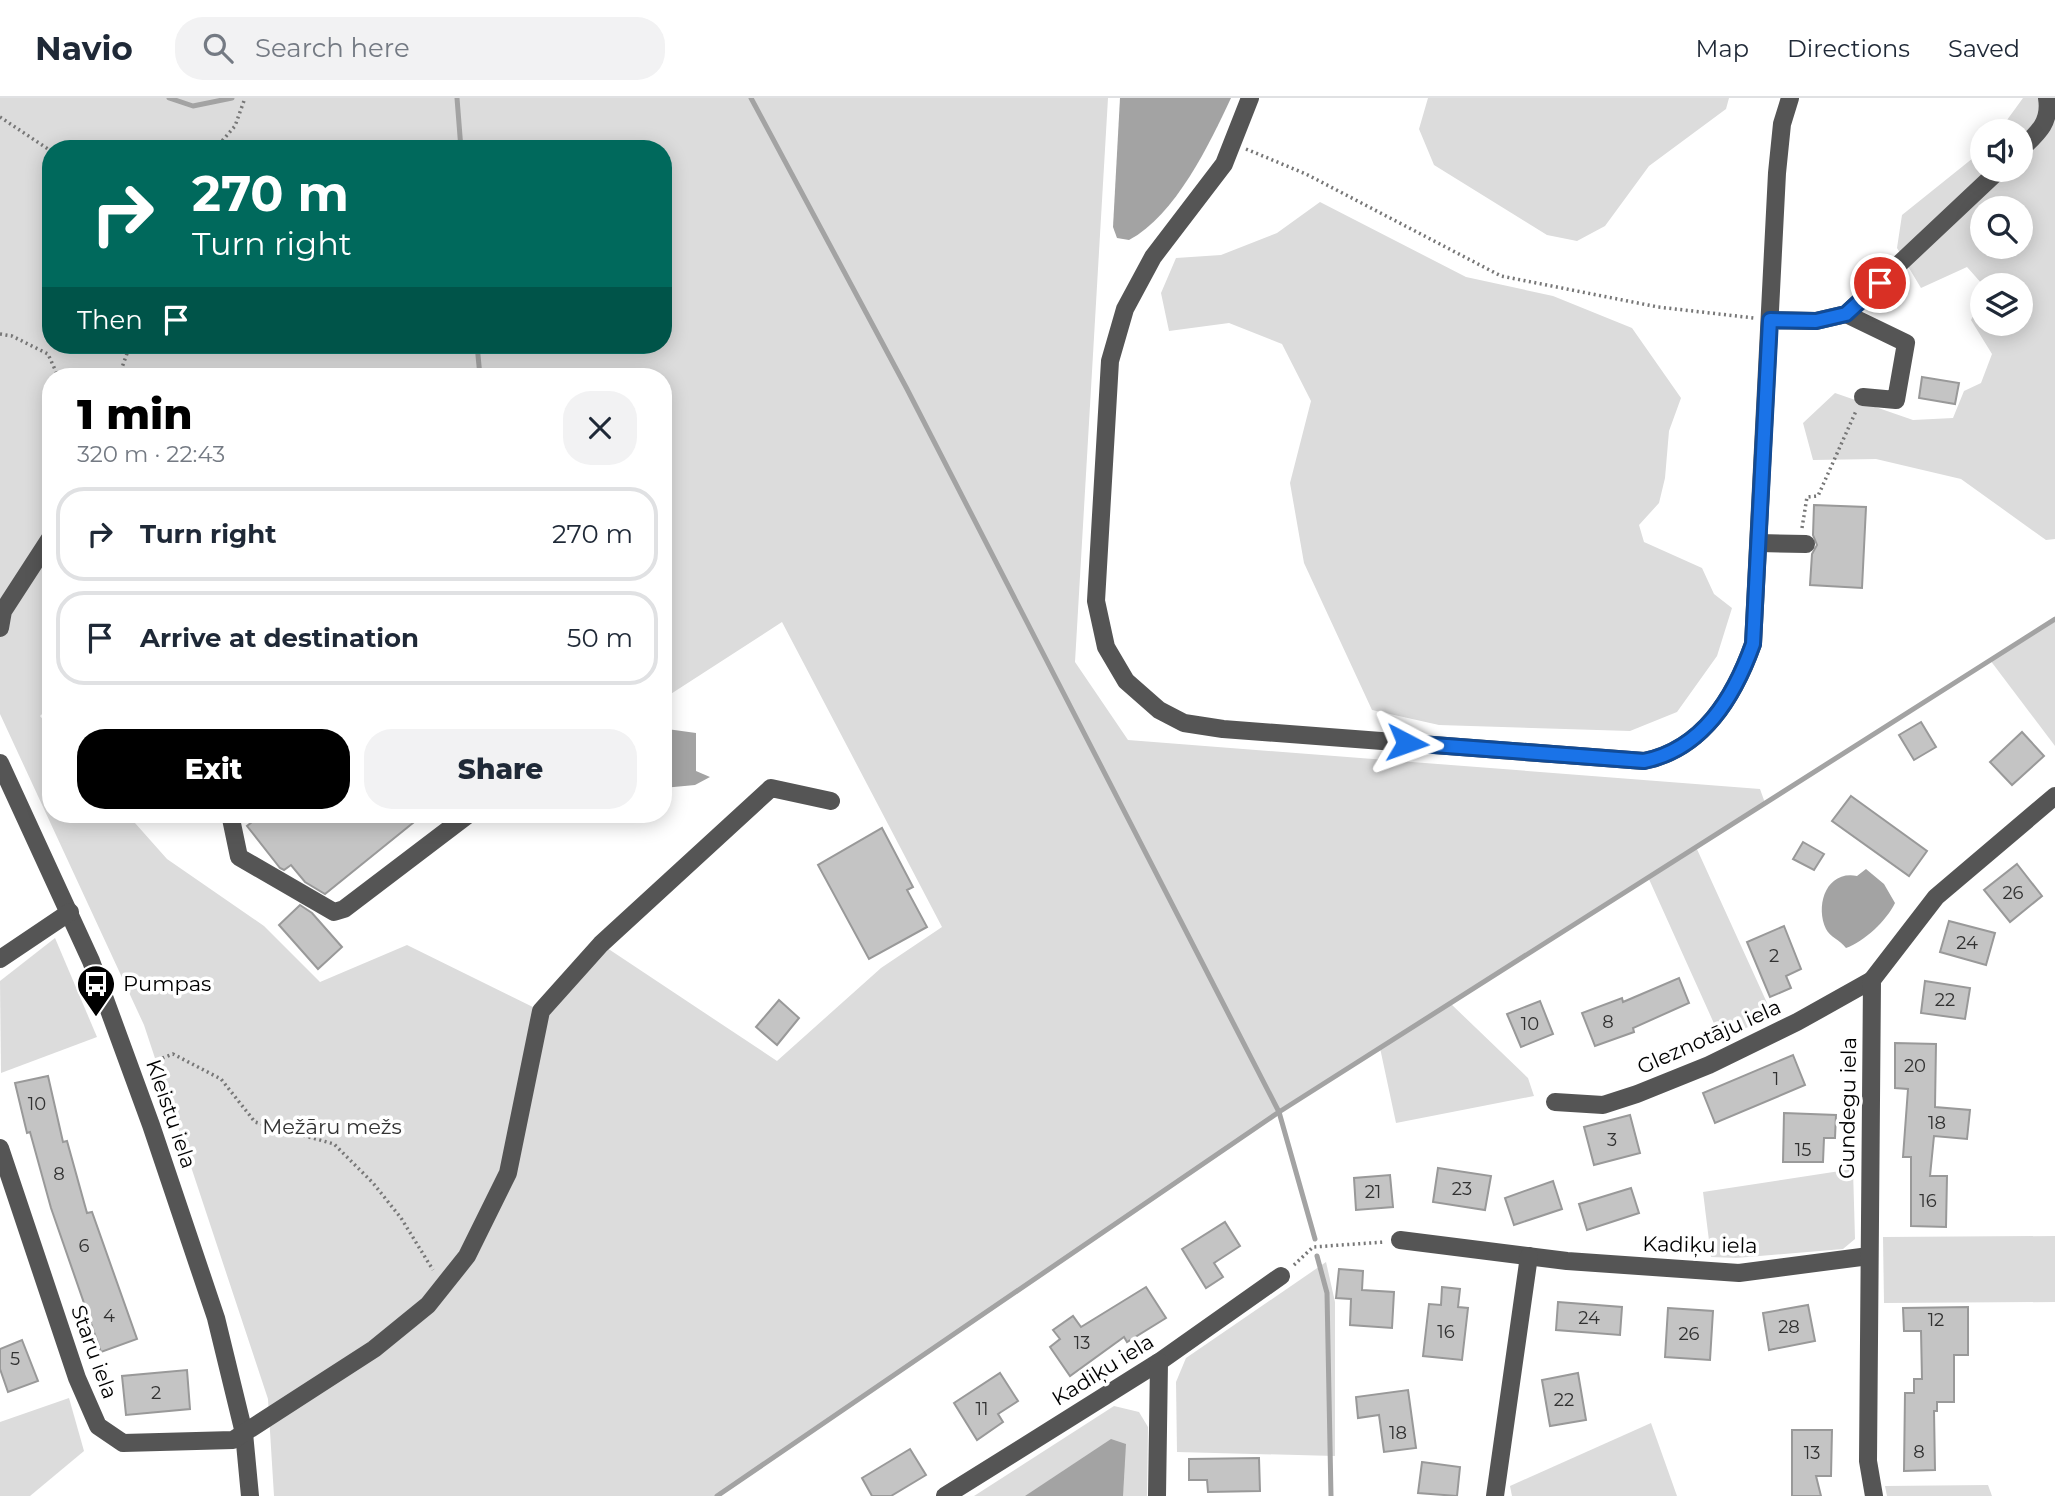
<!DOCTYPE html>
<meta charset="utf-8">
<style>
body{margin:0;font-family:Montserrat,sans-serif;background:#f2f2f3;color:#1f2937;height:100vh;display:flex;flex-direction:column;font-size:26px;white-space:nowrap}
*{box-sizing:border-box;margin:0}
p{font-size:23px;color:#747a83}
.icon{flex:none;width:38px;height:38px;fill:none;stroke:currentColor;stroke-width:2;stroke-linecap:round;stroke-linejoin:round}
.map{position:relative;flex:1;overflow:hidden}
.panel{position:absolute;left:42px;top:270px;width:630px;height:455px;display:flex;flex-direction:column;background:#fff;border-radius:28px;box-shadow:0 4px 18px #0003}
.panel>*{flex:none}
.banner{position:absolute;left:42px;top:42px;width:630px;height:214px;border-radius:28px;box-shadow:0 4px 18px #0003;background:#00695c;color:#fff;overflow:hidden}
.buttons{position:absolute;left:1970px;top:21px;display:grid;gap:14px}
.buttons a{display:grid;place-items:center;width:63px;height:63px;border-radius:50%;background:#fff;box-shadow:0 4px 18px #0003;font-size:35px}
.pin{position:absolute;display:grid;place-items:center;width:60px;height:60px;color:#fff;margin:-30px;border:4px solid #fff;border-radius:50%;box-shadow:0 2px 7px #0007}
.me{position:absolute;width:77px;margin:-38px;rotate:94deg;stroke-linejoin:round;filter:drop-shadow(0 0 5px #0008)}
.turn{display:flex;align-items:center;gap:24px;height:147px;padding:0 35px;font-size:32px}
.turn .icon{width:91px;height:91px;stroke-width:2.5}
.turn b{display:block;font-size:49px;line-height:60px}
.then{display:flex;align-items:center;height:66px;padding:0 35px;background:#0003;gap:14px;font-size:26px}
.round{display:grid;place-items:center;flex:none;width:74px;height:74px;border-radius:28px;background:#f2f2f3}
.overview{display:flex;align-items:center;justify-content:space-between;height:119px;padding:0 35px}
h1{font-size:42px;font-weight:800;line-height:52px;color:#000}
.action{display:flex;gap:14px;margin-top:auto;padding:14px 35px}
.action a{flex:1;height:80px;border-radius:28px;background:#000;color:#fff;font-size:28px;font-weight:800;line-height:80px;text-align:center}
.action a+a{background:#f2f2f3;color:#1f2937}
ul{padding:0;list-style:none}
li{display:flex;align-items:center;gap:21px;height:94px;margin:0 14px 10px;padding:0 21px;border:4px solid #e0e1e3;border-radius:28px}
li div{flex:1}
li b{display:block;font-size:26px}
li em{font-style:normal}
header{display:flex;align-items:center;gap:42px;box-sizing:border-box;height:98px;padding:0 35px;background:#fff;border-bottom:2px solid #e0e1e3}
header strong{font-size:33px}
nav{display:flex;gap:38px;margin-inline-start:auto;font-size:24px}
.search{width:490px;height:63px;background:#f2f2f3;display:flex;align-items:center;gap:18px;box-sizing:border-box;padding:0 24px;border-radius:28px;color:#747a83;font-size:26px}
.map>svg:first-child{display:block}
.green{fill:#dcdcdc;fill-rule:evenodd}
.water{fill:#a3a3a3}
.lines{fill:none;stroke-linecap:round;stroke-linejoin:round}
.stream{stroke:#a3a3a3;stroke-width:5}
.building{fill:#c4c4c4;stroke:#999;stroke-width:2}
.path{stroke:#777;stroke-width:3.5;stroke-dasharray:2 3.5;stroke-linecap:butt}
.minor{stroke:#555;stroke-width:18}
.route-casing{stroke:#114b97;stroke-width:18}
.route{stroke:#1a73e8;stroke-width:12}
.labels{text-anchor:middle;stroke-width:7;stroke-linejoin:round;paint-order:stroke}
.number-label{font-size:18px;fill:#313131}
.poi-label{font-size:21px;fill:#000;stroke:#fff;text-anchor:start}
.street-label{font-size:21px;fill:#000;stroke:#fff}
.park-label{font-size:21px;fill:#333;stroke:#fff}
</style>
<header>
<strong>Navio</strong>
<div class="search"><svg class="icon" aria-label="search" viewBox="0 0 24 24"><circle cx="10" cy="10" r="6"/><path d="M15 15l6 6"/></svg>Search here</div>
<nav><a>Map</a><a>Directions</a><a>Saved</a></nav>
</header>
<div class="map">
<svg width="2055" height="1398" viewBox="0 0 2055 1398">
<rect width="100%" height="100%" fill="#fff"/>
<g class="green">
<path d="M0,0H1108L1075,564L1128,642L1760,691L1765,705L1696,749L1773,918L1721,941L1648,779L1450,905L1528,980L1534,998L1396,1025L1380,950L1279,1014L716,1398H274L268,1301L144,927L0,616ZM51,51H663V247H51ZM51,278H663V601L782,524L942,829L881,870L777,963L601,846L541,913L407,847L320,884L264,828L167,761L127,716H51V631L40,618L51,607Z"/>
<polygon points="1428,0 1729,0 1726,11 1649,68 1605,128 1577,143 1547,137 1434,67 1419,31"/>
<path d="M2023,0H2055V441L2046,442L1961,381L1876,361L1813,362L1803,325L1835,295L1913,322L1953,320L1964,293L1981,285L1992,256L1971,222L1983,199V226H2021V187H1983L1967,169L1921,190L1897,150L1902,117L1983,52V72H2021V33H1999ZM1983,110H2021V149H1983Z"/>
<polygon points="1320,104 1466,179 1553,198 1632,230 1681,300 1669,333 1665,380 1659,405 1639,427 1644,444 1702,470 1714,496 1732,510 1717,558 1677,614 1630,633 1439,627 1372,612 1304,465 1290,385 1311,303 1282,246 1229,225 1169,233 1161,195 1176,160 1221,157 1277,135"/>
<polygon points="2055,521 2055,648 1990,562"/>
<polygon points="55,840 97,939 1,975 0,883"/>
<polygon points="1853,1071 1855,1141 1843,1151 1736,1160 1711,1159 1703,1094"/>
<polygon points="2055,1138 2055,1204 1884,1205 1883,1139"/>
<polygon points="1326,1164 1335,1204 1335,1358 1177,1354 1176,1284 1186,1260"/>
<polygon points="69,1300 84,1353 30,1398 0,1398 0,1324"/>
<polygon points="1114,1308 1139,1314 1148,1329 1147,1398 974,1398"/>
<polygon points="1651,1325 1677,1398 1512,1398 1510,1388"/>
<polygon points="1988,1387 1992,1398 1887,1398 1885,1388"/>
</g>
<g class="water">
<path d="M1120,0H1231C1210,45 1175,118 1129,142L1117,140L1113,129Z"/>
<polygon points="667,631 696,635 696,673 710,679 695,687 663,690"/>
<path d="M1866,771L1884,786L1895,805C1887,822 1864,844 1846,850C1840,842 1830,839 1826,831C1815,808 1826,772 1857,778Z"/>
<polygon points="1111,1341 1126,1346 1123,1398 1025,1398"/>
</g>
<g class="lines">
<g class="stream">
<polyline points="169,0 193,8 232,0"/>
<polyline points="457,0 461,51"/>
<polyline points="751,0 907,291 1279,1014 1315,1141"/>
<polyline points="477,247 480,278"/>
<polyline points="1317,1158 1327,1195 1331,1398"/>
<polyline points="717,1398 1279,1014 2055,521"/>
</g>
</g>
<g class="building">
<polygon points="1922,279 1959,285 1955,306 1919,300"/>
<polygon points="1814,407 1866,409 1862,490 1810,487 1812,456 1817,447 1813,437"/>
<polygon points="1921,624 1936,649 1914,662 1899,637"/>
<polygon points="2022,634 2044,658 2012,687 1990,664"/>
<polygon points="1851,698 1927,753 1909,778 1832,723"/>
<polygon points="262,716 424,716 325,796 305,784 291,767 284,772 280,770 247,728"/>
<polygon points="882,730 913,789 907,792 927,829 869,861 818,767"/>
<polygon points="1803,744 1824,756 1814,772 1793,761"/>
<polygon points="2017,766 2042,798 2010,824 1984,792"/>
<polygon points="300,807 312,815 342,849 318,871 279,827"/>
<polygon points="1949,823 1995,835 1986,867 1940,854"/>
<polygon points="1784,828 1801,871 1786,878 1791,890 1770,899 1747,844"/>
<polygon points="1679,880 1689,905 1633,930 1634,934 1595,948 1582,915 1622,900 1623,904"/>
<polygon points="1925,883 1970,890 1965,921 1921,915"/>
<polygon points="779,902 799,920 777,947 756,929"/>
<polygon points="1540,903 1553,936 1521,949 1507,916"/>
<polygon points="1895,945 1936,946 1935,1009 1970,1012 1967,1041 1934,1038 1930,1078 1947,1078 1946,1129 1911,1128 1911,1059 1903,1059 1908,991 1895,990"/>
<polygon points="1793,957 1805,987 1715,1025 1703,995"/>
<polygon points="48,978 63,1044 67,1043 87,1115 92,1114 137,1241 101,1254 51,1110 30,1034 27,1035 15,985"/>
<polygon points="1784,1015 1836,1017 1835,1040 1824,1040 1823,1064 1783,1064"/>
<polygon points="1630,1017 1640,1055 1594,1067 1584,1029"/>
<polygon points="1438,1070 1491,1078 1485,1112 1433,1104"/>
<polygon points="1390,1077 1393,1109 1356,1112 1354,1080"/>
<polygon points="1553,1083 1562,1111 1514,1127 1505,1100"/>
<polygon points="1631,1090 1639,1115 1587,1132 1579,1106"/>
<polygon points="1225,1124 1240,1148 1214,1165 1223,1179 1206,1190 1182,1151"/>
<polygon points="1339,1171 1363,1173 1362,1192 1394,1194 1392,1230 1350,1227 1351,1201 1336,1200"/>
<polygon points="1146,1189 1166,1220 1127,1244 1124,1239 1070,1278 1050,1249 1060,1241 1053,1232 1073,1218 1081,1229"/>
<polygon points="1442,1189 1460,1191 1458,1209 1468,1210 1462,1262 1423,1258 1429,1206 1441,1207"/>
<polygon points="1558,1204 1622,1209 1620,1237 1556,1232"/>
<polygon points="1808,1207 1815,1243 1769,1252 1763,1215"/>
<polygon points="1968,1209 1968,1257 1954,1257 1954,1304 1937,1304 1937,1313 1934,1313 1935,1372 1904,1373 1905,1295 1914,1295 1914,1281 1922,1281 1921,1233 1904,1233 1903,1210"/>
<polygon points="1668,1210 1713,1213 1710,1262 1665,1259"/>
<polygon points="22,1242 38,1283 8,1294 0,1271 0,1251"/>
<polygon points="187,1272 190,1311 126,1317 122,1278"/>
<polygon points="1000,1275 1018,1303 998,1316 1003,1324 977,1342 954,1305"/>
<polygon points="1578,1275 1586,1322 1550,1328 1542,1282"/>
<polygon points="1408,1292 1416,1350 1384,1354 1379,1317 1358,1320 1356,1299"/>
<polygon points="1792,1332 1832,1332 1831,1378 1816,1378 1821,1398 1792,1398"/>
<polygon points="910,1351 926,1377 891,1398 872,1398 862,1380"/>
<polygon points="1259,1360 1260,1393 1208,1394 1207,1382 1189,1382 1189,1361"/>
<polygon points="1422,1364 1460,1369 1457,1398 1418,1395"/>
</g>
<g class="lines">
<g class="path">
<polyline points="0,19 51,53"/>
<polyline points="215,51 235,28 245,0"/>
<polyline points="1246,51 1306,76 1501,178 1658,209 1754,220"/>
<polyline points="0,236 12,238 48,256 58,278"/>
<polyline points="119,278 130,247"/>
<polyline points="1802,430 1807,399 1818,398 1856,313"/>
<polyline points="147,966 173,956 221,981 255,1024 334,1046 373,1085 401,1120 433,1172"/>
<polyline points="1294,1167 1313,1149 1384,1144"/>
</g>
<g class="minor">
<path d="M1250,0L1224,66L1153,159L1125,211L1110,263L1096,503L1106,549L1126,583L1159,612L1184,625L1223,631L1644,663C1703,651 1734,599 1753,546L1777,75L1782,26L1790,0"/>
<path d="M2021,51C2038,35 2051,24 2047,0"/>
<polyline points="1846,216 1906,245 1896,302 1863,299"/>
<polyline points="1770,222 1816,223 1846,216 1999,72"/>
<polyline points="1759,445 1806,446"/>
<polyline points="0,530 3,513 51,439"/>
<polyline points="0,665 91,863 151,1027 216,1220 244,1335 250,1398"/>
<polyline points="230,716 239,759 334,814 344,811 469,716"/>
<polyline points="0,861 70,814"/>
<polyline points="1555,1004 1603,1007 1637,996 1709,967 1797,924 1872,882"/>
<polyline points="0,1050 77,1280 98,1328 123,1345 233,1342 374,1251 428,1207 467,1158 508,1075 541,913 601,846 771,690 831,703"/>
<polyline points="1400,1142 1567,1163 1739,1175 1869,1158"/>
<polyline points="945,1398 1159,1264 1281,1178"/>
<polyline points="1157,1398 1159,1264"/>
<polyline points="1495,1398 1529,1158"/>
<polyline points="1874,1398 1868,1363 1872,882 1936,799 2055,698"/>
</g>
</g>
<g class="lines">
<defs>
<path id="route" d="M1407,645L1644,663C1703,651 1734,599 1753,546L1770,222L1816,223L1846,216L1880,185"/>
</defs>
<use href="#route" class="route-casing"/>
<use href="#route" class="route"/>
</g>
<defs>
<symbol id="bus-pin" viewBox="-11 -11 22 30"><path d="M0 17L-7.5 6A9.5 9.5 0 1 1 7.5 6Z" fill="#000" stroke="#fff"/><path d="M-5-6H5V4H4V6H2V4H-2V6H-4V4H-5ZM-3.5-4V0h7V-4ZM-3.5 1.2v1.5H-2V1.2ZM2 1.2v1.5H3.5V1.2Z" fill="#fff"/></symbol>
</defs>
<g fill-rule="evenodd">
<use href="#bus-pin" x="74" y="864" width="44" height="60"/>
</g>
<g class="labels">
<g class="number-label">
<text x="2013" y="801">26</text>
<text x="1967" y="851">24</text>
<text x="1774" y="864">2</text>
<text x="1945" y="908">22</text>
<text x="1608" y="930">8</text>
<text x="1530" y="932">10</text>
<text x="1915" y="974">20</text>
<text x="1776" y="987">1</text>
<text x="37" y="1012">10</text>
<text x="1937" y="1031">18</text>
<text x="1612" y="1048">3</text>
<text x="1803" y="1058">15</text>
<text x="59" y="1082">8</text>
<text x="1462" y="1097">23</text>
<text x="1373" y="1100">21</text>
<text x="1928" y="1109">16</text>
<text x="84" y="1154">6</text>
<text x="109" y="1224">4</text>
<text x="1589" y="1226">24</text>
<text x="1936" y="1228">12</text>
<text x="1789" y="1235">28</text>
<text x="1446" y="1240">16</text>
<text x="1689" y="1242">26</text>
<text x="1082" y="1251">13</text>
<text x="15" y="1267">5</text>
<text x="156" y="1301">2</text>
<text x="1564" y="1308">22</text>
<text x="982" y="1317">11</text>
<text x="1398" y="1341">18</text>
<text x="1919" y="1360">8</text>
<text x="1812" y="1361">13</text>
</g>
<g class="poi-label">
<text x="123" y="893">Pumpas</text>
</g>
<g class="street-label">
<text transform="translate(1709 939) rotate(-24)" y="7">Gleznotāju iela</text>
<text transform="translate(1848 1010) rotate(-89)" y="7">Gundegu iela</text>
<text transform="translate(171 1016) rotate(71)" y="7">Kleistu iela</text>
<text transform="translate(1700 1147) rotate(1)" y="7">Kadiķu iela</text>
<text transform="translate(94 1254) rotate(70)" y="7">Staru iela</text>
<text transform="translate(1103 1272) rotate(-32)" y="7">Kadiķu iela</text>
</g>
<g class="park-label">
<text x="332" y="1036">Mežāru mežs</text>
</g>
</g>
</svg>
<div class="buttons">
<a><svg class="icon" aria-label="sound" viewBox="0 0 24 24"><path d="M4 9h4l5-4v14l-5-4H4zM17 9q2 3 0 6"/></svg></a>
<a><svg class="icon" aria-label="search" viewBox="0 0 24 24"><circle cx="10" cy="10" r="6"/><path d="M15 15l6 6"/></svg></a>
<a><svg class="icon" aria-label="layers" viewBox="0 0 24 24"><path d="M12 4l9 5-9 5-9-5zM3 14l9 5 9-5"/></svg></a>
</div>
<div class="pin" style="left:1880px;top:185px;background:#d93025"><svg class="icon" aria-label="arrive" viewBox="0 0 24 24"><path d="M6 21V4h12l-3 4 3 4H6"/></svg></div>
<svg class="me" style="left:1407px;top:645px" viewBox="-20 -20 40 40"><path d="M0-17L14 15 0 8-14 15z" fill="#1a73e8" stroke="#fff" stroke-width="4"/></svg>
<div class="banner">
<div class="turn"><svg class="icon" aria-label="right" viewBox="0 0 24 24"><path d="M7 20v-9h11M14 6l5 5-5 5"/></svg><div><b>270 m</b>Turn right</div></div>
<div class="then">Then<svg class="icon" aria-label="arrive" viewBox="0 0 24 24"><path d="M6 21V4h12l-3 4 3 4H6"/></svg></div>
</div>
<section class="panel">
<div class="overview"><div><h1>1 min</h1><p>320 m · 22:43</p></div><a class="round"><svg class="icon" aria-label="close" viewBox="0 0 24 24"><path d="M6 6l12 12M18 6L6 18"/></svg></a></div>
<ul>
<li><svg class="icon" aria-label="right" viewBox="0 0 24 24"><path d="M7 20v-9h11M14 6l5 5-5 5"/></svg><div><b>Turn right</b></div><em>270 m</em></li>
<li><svg class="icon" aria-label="arrive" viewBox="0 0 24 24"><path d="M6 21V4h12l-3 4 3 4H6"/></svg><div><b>Arrive at destination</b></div><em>50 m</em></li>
</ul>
<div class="action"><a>Exit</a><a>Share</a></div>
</section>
</div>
